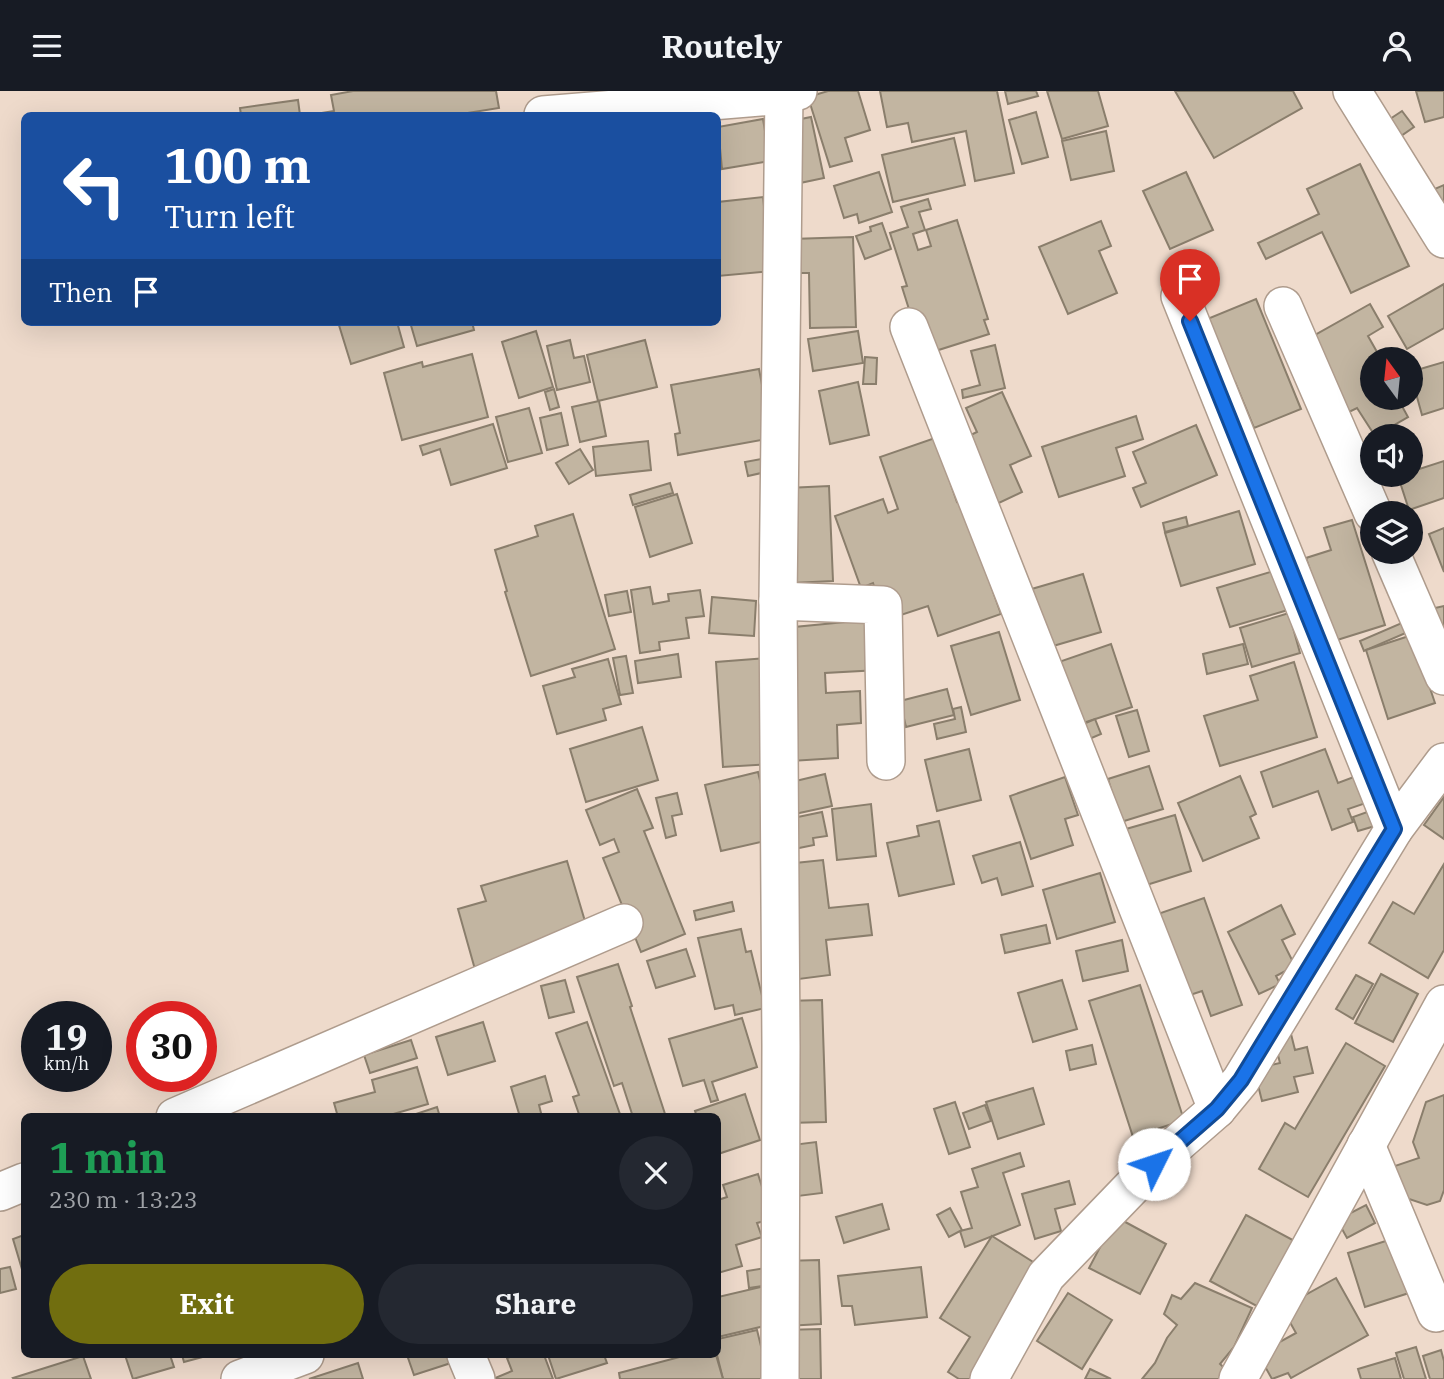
<!DOCTYPE html>
<meta charset="utf-8">
<style>
body{margin:0;font-family:"IBM Plex Serif",serif;background:#242831;color:#f1f3f6;height:100vh;display:flex;flex-direction:column;font-size:26px;white-space:nowrap}
*{box-sizing:border-box;margin:0}
p{font-size:23px;color:#9ea1a6}
.icon{flex:none;width:38px;height:38px;fill:none;stroke:currentColor;stroke-width:2;stroke-linecap:round;stroke-linejoin:round}
.map{position:relative;flex:1;overflow:hidden}
.drawer{position:absolute;left:21px;top:1022px;width:700px;height:245px;display:flex;flex-direction:column;background:#171b24;border-radius:10px;box-shadow:0 7px 28px #0002}
.drawer>*{flex:none}
.top-card{position:absolute;left:21px;top:21px;width:700px;height:214px;border-radius:10px;box-shadow:0 7px 28px #0002;background:#1a4fa0;color:#fff;overflow:hidden}
.needle{width:46px;rotate:345deg}
.controls{position:absolute;left:1360px;top:256px;display:grid;gap:14px}
.controls a{display:grid;place-items:center;width:63px;height:63px;border-radius:50%;background:#171b24;box-shadow:0 7px 28px #0002;font-size:35px}
.speed{position:absolute;left:21px;top:910px;display:flex;gap:14px;font-size:35px;font-weight:700;text-align:center}
.speed>*{display:grid;place-content:center;width:91px;height:91px;border-radius:50%;background:#171b24;box-shadow:0 7px 28px #0002;line-height:1}
.speed small{font-size:18px;font-weight:400}
.speed .limit{border:10px solid #d22;background:#fff;color:#111}
.pin{position:absolute;display:grid;place-items:center;width:60px;height:60px;color:#fff;margin:-72px -30px;border-radius:50% 50% 50% 0;rotate:-45deg;box-shadow:0 0 7px #0007}
.pin .icon{rotate:45deg}
.me{position:absolute;width:77px;margin:-38px;rotate:49deg;stroke-linejoin:round;filter:drop-shadow(0 0 5px #0008)}
.turn{display:flex;align-items:center;gap:24px;height:147px;padding:0 28px;font-size:32px}
.turn .icon{width:91px;height:91px;stroke-width:2.5}
.turn b{display:block;font-size:49px;line-height:60px}
.then{display:flex;align-items:center;height:66px;padding:0 28px;background:#0003;gap:14px;font-size:26px}
.round{display:grid;place-items:center;flex:none;width:74px;height:74px;border-radius:37px;background:#242831}
.overview{display:flex;align-items:center;justify-content:space-between;height:119px;padding:0 28px}
h1{font-size:42px;font-weight:800;line-height:52px;color:#1e9e55}
.action{display:flex;gap:14px;margin-top:auto;padding:14px 28px}
.action a{flex:1;height:80px;border-radius:42px;background:#716e0f;color:#fff;font-size:28px;font-weight:800;line-height:80px;text-align:center}
.action a+a{background:#242831;color:#f1f3f6}
header{display:flex;justify-content:space-between;align-items:center;height:91px;padding:0 28px;background:#171b24;font-size:32px;font-weight:800}
.map>svg:first-child{display:block}
.building{fill:#c2b5a1;stroke:#8a7e6c;stroke-width:2}
.lines{fill:none;stroke-linecap:round;stroke-linejoin:round}
.minor-casing{stroke:#af9c8d;stroke-width:40}
.minor{stroke:#fff;stroke-width:37}
.route-casing{stroke:#114b97;stroke-width:18}
.route{stroke:#1a73e8;stroke-width:12}
</style>
<header><svg class="icon" aria-label="menu" viewBox="0 0 24 24"><path d="M4 6h16M4 12h16M4 18h16"/></svg>Routely<svg class="icon" aria-label="person" viewBox="0 0 24 24"><circle cx="12" cy="8" r="4"/><path d="M4 21q1-7 8-7t8 7"/></svg></header>
<div class="map">
<svg width="1444" height="1288" viewBox="0 0 1444 1288">
<rect width="100%" height="100%" fill="#eedacb"/>
<g class="building">
<polygon points="353,0 496,0 499,17 455,24 321,24 321,22 334,20 331,4"/>
<polygon points="828,0 858,0 870,39 845,47 852,70 830,76 808,6"/>
<polygon points="880,0 997,0 1014,82 975,90 966,40 912,51 908,32 887,36"/>
<polygon points="1005,0 1036,0 1038,5 1008,13"/>
<polygon points="1047,0 1098,0 1108,35 1062,48"/>
<polygon points="1175,0 1293,0 1302,17 1214,67"/>
<polygon points="1416,0 1444,0 1444,26 1425,31"/>
<polygon points="298,9 300,24 241,24 240,17"/>
<polygon points="1402,20 1414,36 1398,47 1387,30"/>
<polygon points="1036,21 1048,66 1022,73 1009,29"/>
<polygon points="811,26 824,87 800,92 786,31"/>
<polygon points="763,28 770,70 722,78 718,36"/>
<polygon points="1106,40 1114,80 1071,89 1062,50"/>
<polygon points="954,47 965,94 893,111 882,64"/>
<polygon points="1360,73 1409,175 1351,202 1322,141 1266,168 1258,152 1319,123 1307,98"/>
<polygon points="879,81 892,121 859,132 857,123 844,127 834,95"/>
<polygon points="1186,81 1213,139 1170,158 1143,100"/>
<polygon points="1444,94 1444,133 1430,100"/>
<polygon points="763,106 771,180 718,185 718,111"/>
<polygon points="928,108 931,118 919,121 925,139 913,143 918,159 931,155 926,139 957,129 988,228 984,229 989,243 929,262 919,250 902,196 907,195 890,142 908,136 901,116"/>
<polygon points="1101,130 1111,155 1099,160 1117,202 1068,223 1039,156"/>
<polygon points="882,132 891,158 865,168 856,145 871,140 870,136"/>
<polygon points="853,146 856,236 810,237 809,182 792,182 791,148"/>
<polygon points="1444,193 1444,237 1407,258 1388,225"/>
<polygon points="1256,208 1301,318 1254,337 1235,291 1226,294 1200,231"/>
<polygon points="1370,213 1383,236 1368,245 1381,268 1372,268 1372,306 1397,306 1408,326 1375,345 1357,317 1349,321 1308,248"/>
<polygon points="338,231 397,231 404,256 351,273"/>
<polygon points="410,231 472,231 474,239 417,255"/>
<polygon points="536,240 553,296 519,307 502,251"/>
<polygon points="858,240 863,272 813,280 808,248"/>
<polygon points="570,249 574,267 584,265 590,291 557,299 547,255"/>
<polygon points="645,249 657,296 598,310 587,264"/>
<polygon points="995,254 1005,297 963,307 962,299 980,294 971,260"/>
<polygon points="472,263 488,326 402,349 384,282 422,271 423,276"/>
<polygon points="865,266 877,267 876,293 863,293"/>
<polygon points="1444,271 1444,317 1422,324 1410,281"/>
<polygon points="759,278 772,347 678,364 675,343 680,342 671,294"/>
<polygon points="858,291 869,344 830,353 819,300"/>
<polygon points="554,298 559,316 550,319 545,301"/>
<polygon points="1002,301 1031,365 1010,374 1022,401 984,419 954,352 977,341 966,317"/>
<polygon points="599,310 606,345 580,351 572,316"/>
<polygon points="529,317 542,362 508,371 496,326"/>
<polygon points="561,322 568,354 547,359 540,327"/>
<polygon points="1136,325 1143,348 1116,357 1125,385 1059,406 1042,356"/>
<polygon points="493,333 507,377 451,394 440,358 423,364 420,355"/>
<polygon points="1196,334 1217,384 1141,416 1133,397 1146,392 1133,361"/>
<polygon points="935,347 957,411 961,410 1001,523 938,545 928,515 898,525 879,510 873,492 861,497 835,425 883,408 888,422 898,418 880,366"/>
<polygon points="648,350 651,379 596,385 593,356"/>
<polygon points="580,358 593,379 569,393 556,372"/>
<polygon points="767,367 770,380 748,385 745,371"/>
<polygon points="1444,370 1444,407 1409,419 1398,385 1410,383 1410,381"/>
<polygon points="670,392 673,402 633,414 630,404"/>
<polygon points="829,395 833,490 792,492 787,397"/>
<polygon points="677,403 692,452 650,466 635,416"/>
<polygon points="1239,420 1255,473 1181,495 1165,442"/>
<polygon points="573,423 615,558 531,585 505,501 507,500 495,459 538,445 535,435"/>
<polygon points="1186,426 1188,435 1165,441 1163,432"/>
<polygon points="1352,429 1385,534 1334,550 1306,467 1331,459 1324,437"/>
<polygon points="1444,437 1444,481 1429,443"/>
<polygon points="1277,479 1288,519 1230,536 1217,497"/>
<polygon points="1083,483 1101,541 1036,560 1018,502"/>
<polygon points="650,496 653,513 669,510 668,503 700,499 704,525 686,527 689,547 659,551 660,559 640,562 631,499"/>
<polygon points="627,500 631,521 609,525 605,504"/>
<polygon points="712,506 756,510 754,545 709,542"/>
<polygon points="1444,515 1444,537 1441,537 1435,517"/>
<polygon points="1289,522 1300,562 1252,576 1240,537"/>
<polygon points="876,528 879,579 825,582 826,602 860,600 861,632 837,634 838,667 791,670 784,537"/>
<polygon points="1404,531 1408,541 1364,560 1360,550"/>
<polygon points="999,541 1020,609 971,624 951,555"/>
<polygon points="1412,544 1435,612 1388,628 1366,559"/>
<polygon points="1111,553 1132,616 1071,636 1050,574"/>
<polygon points="1243,553 1248,573 1207,583 1203,563"/>
<polygon points="678,563 681,586 638,592 635,570"/>
<polygon points="626,565 633,602 620,604 613,567"/>
<polygon points="768,567 770,673 723,676 716,571"/>
<polygon points="608,568 621,613 603,618 606,629 557,643 543,595 575,586 572,578"/>
<polygon points="1294,571 1317,646 1220,675 1204,625 1258,609 1250,585"/>
<polygon points="947,598 954,624 906,636 900,610"/>
<polygon points="961,616 966,641 937,648 934,633 955,628 953,618"/>
<polygon points="1137,619 1149,660 1129,666 1116,625"/>
<polygon points="1095,628 1101,643 1080,652 1074,637"/>
<polygon points="642,636 658,689 586,711 570,658"/>
<polygon points="969,658 981,709 937,720 925,669"/>
<polygon points="1325,658 1338,692 1359,684 1369,711 1348,718 1353,731 1332,739 1318,700 1273,716 1261,681"/>
<polygon points="1149,675 1163,718 1121,731 1108,688"/>
<polygon points="758,681 774,748 721,760 705,694"/>
<polygon points="825,683 832,715 790,724 783,693"/>
<polygon points="1240,685 1256,723 1250,726 1259,747 1203,770 1178,712"/>
<polygon points="1065,686 1078,724 1065,728 1073,754 1031,768 1010,705"/>
<polygon points="637,698 653,737 644,740 685,843 641,861 603,767 619,761 614,748 600,754 586,719"/>
<polygon points="677,702 682,723 672,725 676,744 666,747 656,707"/>
<polygon points="1444,706 1444,748 1424,734"/>
<polygon points="871,713 876,765 837,769 832,718"/>
<polygon points="1370,720 1375,735 1358,740 1353,726"/>
<polygon points="822,721 827,745 813,747 814,754 794,758 788,728"/>
<polygon points="1175,724 1191,780 1137,797 1119,740"/>
<polygon points="939,730 954,793 899,805 887,752 919,745 917,735"/>
<polygon points="1020,751 1033,795 1002,804 997,787 982,792 973,765"/>
<polygon points="823,769 829,817 868,813 872,844 826,849 830,884 799,888 786,773"/>
<polygon points="567,770 587,837 476,882 458,818 486,810 481,795"/>
<polygon points="1444,773 1444,859 1428,887 1369,852 1393,811 1414,823"/>
<polygon points="1100,782 1115,831 1057,848 1043,799"/>
<polygon points="1204,807 1242,914 1211,925 1202,900 1181,907 1152,825"/>
<polygon points="732,811 734,820 696,829 694,820"/>
<polygon points="1281,814 1295,843 1282,849 1295,875 1276,885 1280,893 1259,903 1228,841"/>
<polygon points="1046,834 1050,852 1005,862 1001,844"/>
<polygon points="741,838 746,861 751,860 765,917 735,924 733,914 715,918 698,847"/>
<polygon points="1122,849 1128,880 1083,890 1076,860"/>
<polygon points="686,858 695,885 656,897 647,870"/>
<polygon points="618,873 632,915 630,916 666,1026 633,1026 622,992 614,995 577,886"/>
<polygon points="1381,883 1418,903 1393,951 1355,932"/>
<polygon points="1356,884 1373,893 1353,928 1336,918"/>
<polygon points="565,889 574,921 549,927 541,895"/>
<polygon points="1062,889 1077,938 1033,951 1018,902"/>
<polygon points="1140,894 1184,1029 1133,1046 1089,910"/>
<polygon points="822,909 826,1031 788,1032 785,910"/>
<polygon points="742,927 757,976 712,991 718,1009 711,1011 704,989 683,995 669,948"/>
<polygon points="483,931 495,970 448,984 436,946"/>
<polygon points="587,931 621,1026 580,1026 573,1006 579,1004 556,942"/>
<polygon points="1290,939 1295,959 1307,956 1313,982 1294,986 1298,1001 1262,1010 1254,978 1280,972 1273,944"/>
<polygon points="411,949 417,967 370,982 364,964"/>
<polygon points="1346,952 1385,975 1308,1106 1259,1078 1285,1032 1295,1038"/>
<polygon points="1092,954 1096,973 1070,979 1066,960"/>
<polygon points="417,976 428,1013 383,1026 338,1026 334,1012 375,1001 372,989"/>
<polygon points="545,985 552,1010 539,1014 542,1026 520,1026 511,996"/>
<polygon points="1033,997 1044,1033 998,1048 986,1011"/>
<polygon points="745,1003 760,1049 718,1063 718,1026 697,1026 695,1020"/>
<polygon points="1444,1004 1444,1099 1440,1110 1427,1114 1388,1101 1380,1080 1419,1067 1413,1051 1426,1011"/>
<polygon points="955,1011 970,1056 949,1063 934,1018"/>
<polygon points="985,1014 991,1030 969,1038 963,1022"/>
<polygon points="437,1016 440,1026 407,1026"/>
<polygon points="816,1051 822,1102 790,1106 784,1055"/>
<polygon points="1020,1062 1024,1075 1003,1082 1020,1134 965,1156 960,1140 972,1137 961,1101 978,1096 972,1078"/>
<polygon points="758,1083 772,1128 757,1132 762,1146 736,1154 742,1175 718,1182 718,1109 727,1106 723,1094"/>
<polygon points="1069,1090 1075,1113 1055,1118 1061,1140 1035,1148 1022,1103"/>
<polygon points="882,1113 889,1138 844,1152 836,1126"/>
<polygon points="1366,1114 1375,1132 1347,1147 1337,1129"/>
<polygon points="950,1117 962,1139 949,1146 937,1124"/>
<polygon points="1246,1124 1302,1154 1266,1220 1210,1190"/>
<polygon points="1116,1126 1166,1153 1140,1203 1089,1177"/>
<polygon points="24,1144 24,1185 13,1148"/>
<polygon points="992,1145 1041,1176 970,1288 959,1288 948,1281 970,1246 940,1227"/>
<polygon points="1392,1148 1409,1202 1365,1216 1348,1162"/>
<polygon points="819,1169 821,1233 786,1235 783,1170"/>
<polygon points="10,1176 16,1198 0,1202 0,1178"/>
<polygon points="921,1176 927,1226 855,1234 852,1215 842,1215 838,1185"/>
<polygon points="766,1177 769,1194 749,1197 747,1180"/>
<polygon points="1336,1187 1368,1244 1291,1287 1288,1282 1272,1288 1258,1263 1296,1242 1282,1217"/>
<polygon points="1195,1192 1252,1217 1234,1256 1220,1273 1233,1285 1232,1288 1142,1288 1155,1272 1167,1247 1177,1234 1164,1223 1172,1204 1181,1208"/>
<polygon points="765,1195 773,1233 718,1246 718,1206"/>
<polygon points="1068,1202 1112,1229 1082,1278 1037,1250"/>
<polygon points="820,1238 821,1288 786,1288 784,1239"/>
<polygon points="757,1239 769,1288 723,1288 717,1264 718,1248"/>
<polygon points="1416,1256 1426,1288 1404,1288 1396,1262"/>
<polygon points="1441,1259 1444,1270 1444,1288 1430,1288 1423,1265"/>
<polygon points="125,1264 170,1264 174,1276 133,1288"/>
<polygon points="182,1264 210,1264 184,1271"/>
<polygon points="407,1264 452,1264 454,1271 414,1284"/>
<polygon points="516,1264 544,1264 553,1288 493,1288 512,1280 507,1267"/>
<polygon points="548,1264 604,1264 607,1272 556,1288"/>
<polygon points="687,1264 716,1264 723,1288 620,1288 619,1282"/>
<polygon points="83,1265 91,1288 14,1288 13,1287"/>
<polygon points="1395,1267 1401,1288 1361,1288 1358,1278"/>
<polygon points="358,1272 363,1288 309,1288"/>
<polygon points="1090,1278 1111,1288 1085,1288"/>
</g>
<g class="lines">
<defs>
<g id="minor">
<polyline points="1352,0 1444,148"/>
<polyline points="543,24 784,4 798,0"/>
<polyline points="1283,215 1373,422"/>
<polyline points="909,236 1217,1018"/>
<polyline points="1390,460 1444,585"/>
<polyline points="778,510 883,514 886,670"/>
<polyline points="1394,738 1444,671"/>
<polyline points="175,1026 624,832"/>
<polyline points="1366,1054 1436,1222"/>
<polyline points="0,1101 24,1091"/>
<polyline points="466,1264 476,1288"/>
<polyline points="240,1288 305,1264"/>
<polyline points="780,1288 781,955 778,510 784,0"/>
<polyline points="989,1288 1046,1185 1154,1073 1217,1018 1241,989 1394,738 1180,205"/>
<polyline points="1238,1288 1444,913"/>
</g>
</defs>
<use href="#minor" class="minor-casing"/>
<use href="#minor" class="minor"/>
</g>
<g class="lines">
<defs>
<polyline id="route" points="1154,1073 1217,1018 1241,989 1394,738 1190,230"/>
</defs>
<use href="#route" class="route-casing"/>
<use href="#route" class="route"/>
</g>
</svg>
<div class="controls">
<a><svg class="needle" viewBox="-14 -14 28 28"><path d="M0-13l5 13h-10z" fill="#e53935"/><path d="M0 13l5-13h-10z" fill="#9ea1a6"/></svg></a>
<a><svg class="icon" aria-label="sound" viewBox="0 0 24 24"><path d="M4 9h4l5-4v14l-5-4H4zM17 9q2 3 0 6"/></svg></a>
<a><svg class="icon" aria-label="layers" viewBox="0 0 24 24"><path d="M12 4l9 5-9 5-9-5zM3 14l9 5 9-5"/></svg></a>
</div>
<div class="speed"><div>19<small>km/h</small></div><div class="limit">30</div></div>
<div class="pin" style="left:1190px;top:230px;background:#d93025"><svg class="icon" aria-label="arrive" viewBox="0 0 24 24"><path d="M6 21V4h12l-3 4 3 4H6"/></svg></div>
<svg class="me" style="left:1154px;top:1073px" viewBox="-20 -20 40 40"><circle r="19" fill="#fff"/><path d="M0-13L10 11 0 6-10 11z" fill="#1a73e8"/></svg>
<div class="top-card">
<div class="turn"><svg class="icon" aria-label="left" viewBox="0 0 24 24"><path d="M17 20v-9H6M10 6l-5 5 5 5"/></svg><div><b>100 m</b>Turn left</div></div>
<div class="then">Then<svg class="icon" aria-label="arrive" viewBox="0 0 24 24"><path d="M6 21V4h12l-3 4 3 4H6"/></svg></div>
</div>
<section class="drawer">
<div class="overview"><div><h1>1 min</h1><p>230 m · 13:23</p></div><a class="round"><svg class="icon" aria-label="close" viewBox="0 0 24 24"><path d="M6 6l12 12M18 6L6 18"/></svg></a></div>
<div class="action"><a>Exit</a><a>Share</a></div>
</section>
</div>
